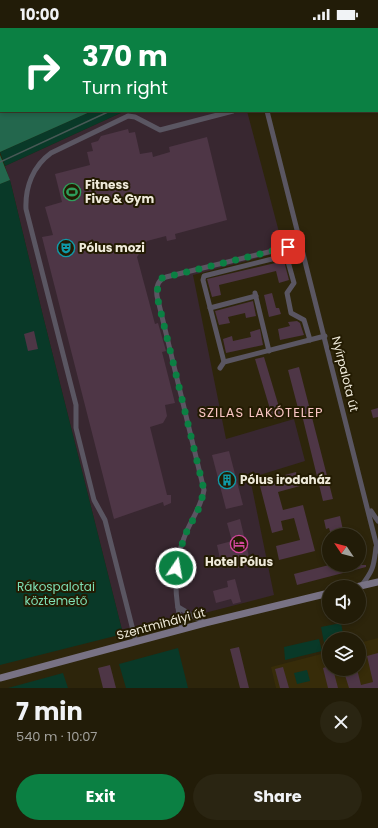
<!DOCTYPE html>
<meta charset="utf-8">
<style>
body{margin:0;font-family:Poppins,sans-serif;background:#2a2512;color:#f1f3f6;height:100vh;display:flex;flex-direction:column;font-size:15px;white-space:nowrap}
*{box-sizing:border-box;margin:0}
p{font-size:13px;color:#a2a19c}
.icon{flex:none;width:22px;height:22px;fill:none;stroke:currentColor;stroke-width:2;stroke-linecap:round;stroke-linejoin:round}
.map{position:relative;height:660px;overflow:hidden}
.panel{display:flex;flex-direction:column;background:#221c08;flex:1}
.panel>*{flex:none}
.guide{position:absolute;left:0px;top:0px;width:378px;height:84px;box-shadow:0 2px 6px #0003,0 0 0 1px #3f3a29;background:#0b8043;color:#fff;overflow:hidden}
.needle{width:26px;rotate:305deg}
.fabs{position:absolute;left:322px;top:500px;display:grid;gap:8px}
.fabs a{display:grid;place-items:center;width:44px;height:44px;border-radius:50%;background:#221c08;box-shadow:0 2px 6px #0003,0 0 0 1px #3f3a29;font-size:20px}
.pin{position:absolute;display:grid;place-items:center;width:34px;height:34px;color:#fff;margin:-17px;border-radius:8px;box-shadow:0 2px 6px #0006}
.me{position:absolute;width:44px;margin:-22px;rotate:12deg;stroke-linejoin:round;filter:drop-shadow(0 0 3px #0008)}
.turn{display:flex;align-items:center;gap:14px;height:84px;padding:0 16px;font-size:18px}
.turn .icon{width:52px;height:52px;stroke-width:2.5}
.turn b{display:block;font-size:28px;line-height:34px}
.round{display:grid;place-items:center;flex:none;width:42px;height:42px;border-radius:21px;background:#2a2512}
.overview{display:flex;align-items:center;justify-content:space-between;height:68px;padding:0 16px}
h1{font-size:24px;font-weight:700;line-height:30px}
.action{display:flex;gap:8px;margin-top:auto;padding:8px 16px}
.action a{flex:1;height:46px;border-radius:24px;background:#0b8043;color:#fff;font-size:16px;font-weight:700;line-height:46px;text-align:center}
.action a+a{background:#2a2512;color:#f1f3f6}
.status{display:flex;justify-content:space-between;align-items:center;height:28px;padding:0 20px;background:#221c08;direction:ltr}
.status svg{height:11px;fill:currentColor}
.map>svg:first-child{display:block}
.commercial{fill:#382730}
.built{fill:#372c09}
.green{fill:#093928}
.forest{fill:#23674d}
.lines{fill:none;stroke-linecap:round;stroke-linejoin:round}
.stream{stroke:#485956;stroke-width:1.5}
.building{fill:#4e3646}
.street{stroke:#5a5662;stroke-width:5}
.secondary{stroke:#787284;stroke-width:7}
.route{stroke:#0b8043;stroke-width:7;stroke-dasharray:0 12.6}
.labels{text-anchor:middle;stroke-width:4;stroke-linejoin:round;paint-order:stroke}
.poi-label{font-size:12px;font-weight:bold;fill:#efeada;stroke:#231b02;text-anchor:start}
.street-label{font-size:12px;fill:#efeada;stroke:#231b02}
.park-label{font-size:12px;fill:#7ddeb4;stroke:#231b02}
.neighbourhood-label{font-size:13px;letter-spacing:1px;fill:#f9c5c3;stroke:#231b02}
</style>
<div class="status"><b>10:00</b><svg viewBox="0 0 49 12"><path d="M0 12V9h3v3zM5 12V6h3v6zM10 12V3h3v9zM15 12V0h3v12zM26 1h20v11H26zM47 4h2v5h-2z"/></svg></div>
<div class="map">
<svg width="378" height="660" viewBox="0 0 378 660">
<rect width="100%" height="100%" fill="#2d250b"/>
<polygon class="commercial" points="125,83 247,83 284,223 193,247 226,411 294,391 305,433 250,450 274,567 123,606 43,288 11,156 5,138"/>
<polygon class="built" points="378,610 378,660 276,660 271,639 329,624 329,641 359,641 359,615"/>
<g class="green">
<polygon points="92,83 125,83 5,138 0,124"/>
<polygon points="10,152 43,288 123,606 0,637 0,156"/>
<polygon points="341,595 344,611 329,611 329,619 325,620 321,599"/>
<polygon points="319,611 322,623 285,632 284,619"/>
<polygon points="178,620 188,660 126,660 119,636"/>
<polygon points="307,642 310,653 297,656 294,645"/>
<polygon points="63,645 68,660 8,660"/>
</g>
<g class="forest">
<polygon points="0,0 258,0 1,1 1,83 92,83 0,124"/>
<polygon points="0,127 10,152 0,156"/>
</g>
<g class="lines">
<g class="stream">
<polyline points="291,1 293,0"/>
<polyline points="0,134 110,83"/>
</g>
</g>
<g class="building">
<polygon points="128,101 129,105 135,104 140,126 152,124 153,129 170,124 169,119 207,109 227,192 175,206 176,211 167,213 166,208 147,213 137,229 155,296 158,295 166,323 162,324 175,375 165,377 167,388 163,395 150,399 167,467 171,467 171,475 164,478 163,474 114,491 42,209 53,207 45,179 62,174 55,146 90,137 87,124 93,123 91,115 98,113 101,108"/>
<polygon points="284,233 289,252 279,255 276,243 219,257 221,267 212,269 207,251"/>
<polygon points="272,265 276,280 279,280 281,286 269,289 264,267"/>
<polygon points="253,273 256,288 246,290 245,285 228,289 230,295 219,297 215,283"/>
<polygon points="297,293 300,295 304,307 280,312 278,301 290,298 288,294"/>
<polygon points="260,301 263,317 226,325 223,311 232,308 233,313 251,309 250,304"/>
<polygon points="34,303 38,321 28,323 24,306"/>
<polygon points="264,329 282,389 273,391 255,331"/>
<polygon points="299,339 333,471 323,473 301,383 299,384 288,342"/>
<polygon points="378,380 378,389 373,390 371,382"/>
<polygon points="229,423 243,477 226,481 212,427"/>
<polygon points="296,444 300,458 278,464 283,482 303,477 315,523 279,532 276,518 300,512 294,490 281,493 283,502 272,505 259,454"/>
<polygon points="340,488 344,507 331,507 329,500 326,501 324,492"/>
<polygon points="240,491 251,537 238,540 236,531 221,535 217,517 232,513 227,495"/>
<polygon points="329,537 366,537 366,539 297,557 294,546"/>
<polygon points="235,551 241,574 233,576 231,571 216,575 213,563 228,559 227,553"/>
<polygon points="239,619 247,652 249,660 240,660 230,621"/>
<polygon points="378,625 378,660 349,660 343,641 357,641 361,657 373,654 367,628"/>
<polygon points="110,637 116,660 103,660 98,640"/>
<polygon points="329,638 329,641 333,641 338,660 328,660 323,640"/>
<polygon points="283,639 289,660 280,660 275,641"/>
</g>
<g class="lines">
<g class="street">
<polyline points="267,83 378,523"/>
<polyline points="255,265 269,323"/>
<polyline points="210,280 256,268"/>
<polyline points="224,334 203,252 204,248 284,228 287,230 294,255 287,265 291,285 304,292 310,312"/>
<polyline points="220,340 224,334 325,308"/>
<polyline points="371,483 378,493"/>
<path d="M361,558C373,543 374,538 376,519"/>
<polyline points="178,579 205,595"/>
<path d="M182,601C175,571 172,540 184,510C190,493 201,480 204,462L157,268C156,260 157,252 166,249L289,219"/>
<path d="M136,614L105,492L94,472L76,400V377L26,181C25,159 33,138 51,125L128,88L135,89L160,102L233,83"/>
</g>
<g class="secondary">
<polyline points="356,559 378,554"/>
<polyline points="0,650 205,595 329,565"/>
</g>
</g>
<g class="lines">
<polyline class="route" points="176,540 184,509 200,478 204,462 157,268 158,256 162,250 288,219"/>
</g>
<defs>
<symbol id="stadium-ring" viewBox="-11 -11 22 22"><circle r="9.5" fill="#231b02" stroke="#2e9e5b" stroke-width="1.5"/><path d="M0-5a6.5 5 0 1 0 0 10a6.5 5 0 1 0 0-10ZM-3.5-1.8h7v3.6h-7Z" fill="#2e9e5b"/></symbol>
<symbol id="theatre-ring" viewBox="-11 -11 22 22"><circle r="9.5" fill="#231b02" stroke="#0f9aa8" stroke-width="1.5"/><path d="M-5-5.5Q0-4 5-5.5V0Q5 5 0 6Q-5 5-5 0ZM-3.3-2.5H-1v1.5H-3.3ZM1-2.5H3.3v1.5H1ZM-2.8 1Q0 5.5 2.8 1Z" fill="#0f9aa8"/></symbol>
<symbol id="building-ring" viewBox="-11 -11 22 22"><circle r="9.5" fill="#231b02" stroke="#0f9aa8" stroke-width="1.5"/><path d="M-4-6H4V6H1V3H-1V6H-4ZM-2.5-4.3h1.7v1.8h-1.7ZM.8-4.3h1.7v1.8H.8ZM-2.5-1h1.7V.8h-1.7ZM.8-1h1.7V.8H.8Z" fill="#0f9aa8"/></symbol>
<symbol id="hotel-ring" viewBox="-11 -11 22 22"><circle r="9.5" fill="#231b02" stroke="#d1479c" stroke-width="1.5"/><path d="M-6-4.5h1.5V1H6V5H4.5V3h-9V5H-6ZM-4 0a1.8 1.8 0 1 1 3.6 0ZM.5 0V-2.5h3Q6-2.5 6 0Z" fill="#d1479c"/></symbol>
</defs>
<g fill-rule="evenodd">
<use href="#stadium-ring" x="62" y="154" width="20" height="20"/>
<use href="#theatre-ring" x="56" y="210" width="20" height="20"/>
<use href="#building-ring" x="217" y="442" width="20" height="20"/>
<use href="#hotel-ring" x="229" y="506" width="20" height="20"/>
</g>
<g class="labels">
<g class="poi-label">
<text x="85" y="161">Fitness<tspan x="85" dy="14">Five &amp; Gym</tspan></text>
<text x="79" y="224">Pólus mozi</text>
<text x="240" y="456">Pólus irodaház</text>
<text x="239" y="538" text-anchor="middle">Hotel Pólus</text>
</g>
<g class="street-label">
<text transform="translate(345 346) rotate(76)" y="4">Nyírpalota út</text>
<text transform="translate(161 596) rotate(-15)" y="4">Szentmihályi út</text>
</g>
<g class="park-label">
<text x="56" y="563">Rákospalotai<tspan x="56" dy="14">köztemető</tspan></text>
</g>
<g class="neighbourhood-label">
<text x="261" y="389">SZILAS LAKÓTELEP</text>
</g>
</g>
</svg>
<div class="fabs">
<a><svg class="needle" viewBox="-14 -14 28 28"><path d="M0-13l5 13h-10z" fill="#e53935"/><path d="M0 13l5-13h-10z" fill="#a2a19c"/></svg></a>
<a><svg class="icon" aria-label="sound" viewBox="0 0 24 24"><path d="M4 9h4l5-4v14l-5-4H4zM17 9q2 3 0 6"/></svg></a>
<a><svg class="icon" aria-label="layers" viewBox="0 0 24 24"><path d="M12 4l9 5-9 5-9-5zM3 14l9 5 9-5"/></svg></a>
</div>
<div class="pin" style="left:288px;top:219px;background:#d93025"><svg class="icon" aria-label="arrive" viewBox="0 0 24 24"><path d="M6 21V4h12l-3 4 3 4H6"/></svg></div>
<svg class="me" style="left:176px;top:540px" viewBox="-20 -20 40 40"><circle r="17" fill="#0b8043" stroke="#fff" stroke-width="3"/><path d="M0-11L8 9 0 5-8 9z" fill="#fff"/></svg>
<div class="guide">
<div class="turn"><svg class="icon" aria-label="right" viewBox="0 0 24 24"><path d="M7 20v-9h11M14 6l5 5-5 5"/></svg><div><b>370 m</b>Turn right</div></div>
</div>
</div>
<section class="panel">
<div class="overview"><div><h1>7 min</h1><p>540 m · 10:07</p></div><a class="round"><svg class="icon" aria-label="close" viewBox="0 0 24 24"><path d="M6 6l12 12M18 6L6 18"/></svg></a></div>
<div class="action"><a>Exit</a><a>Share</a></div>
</section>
